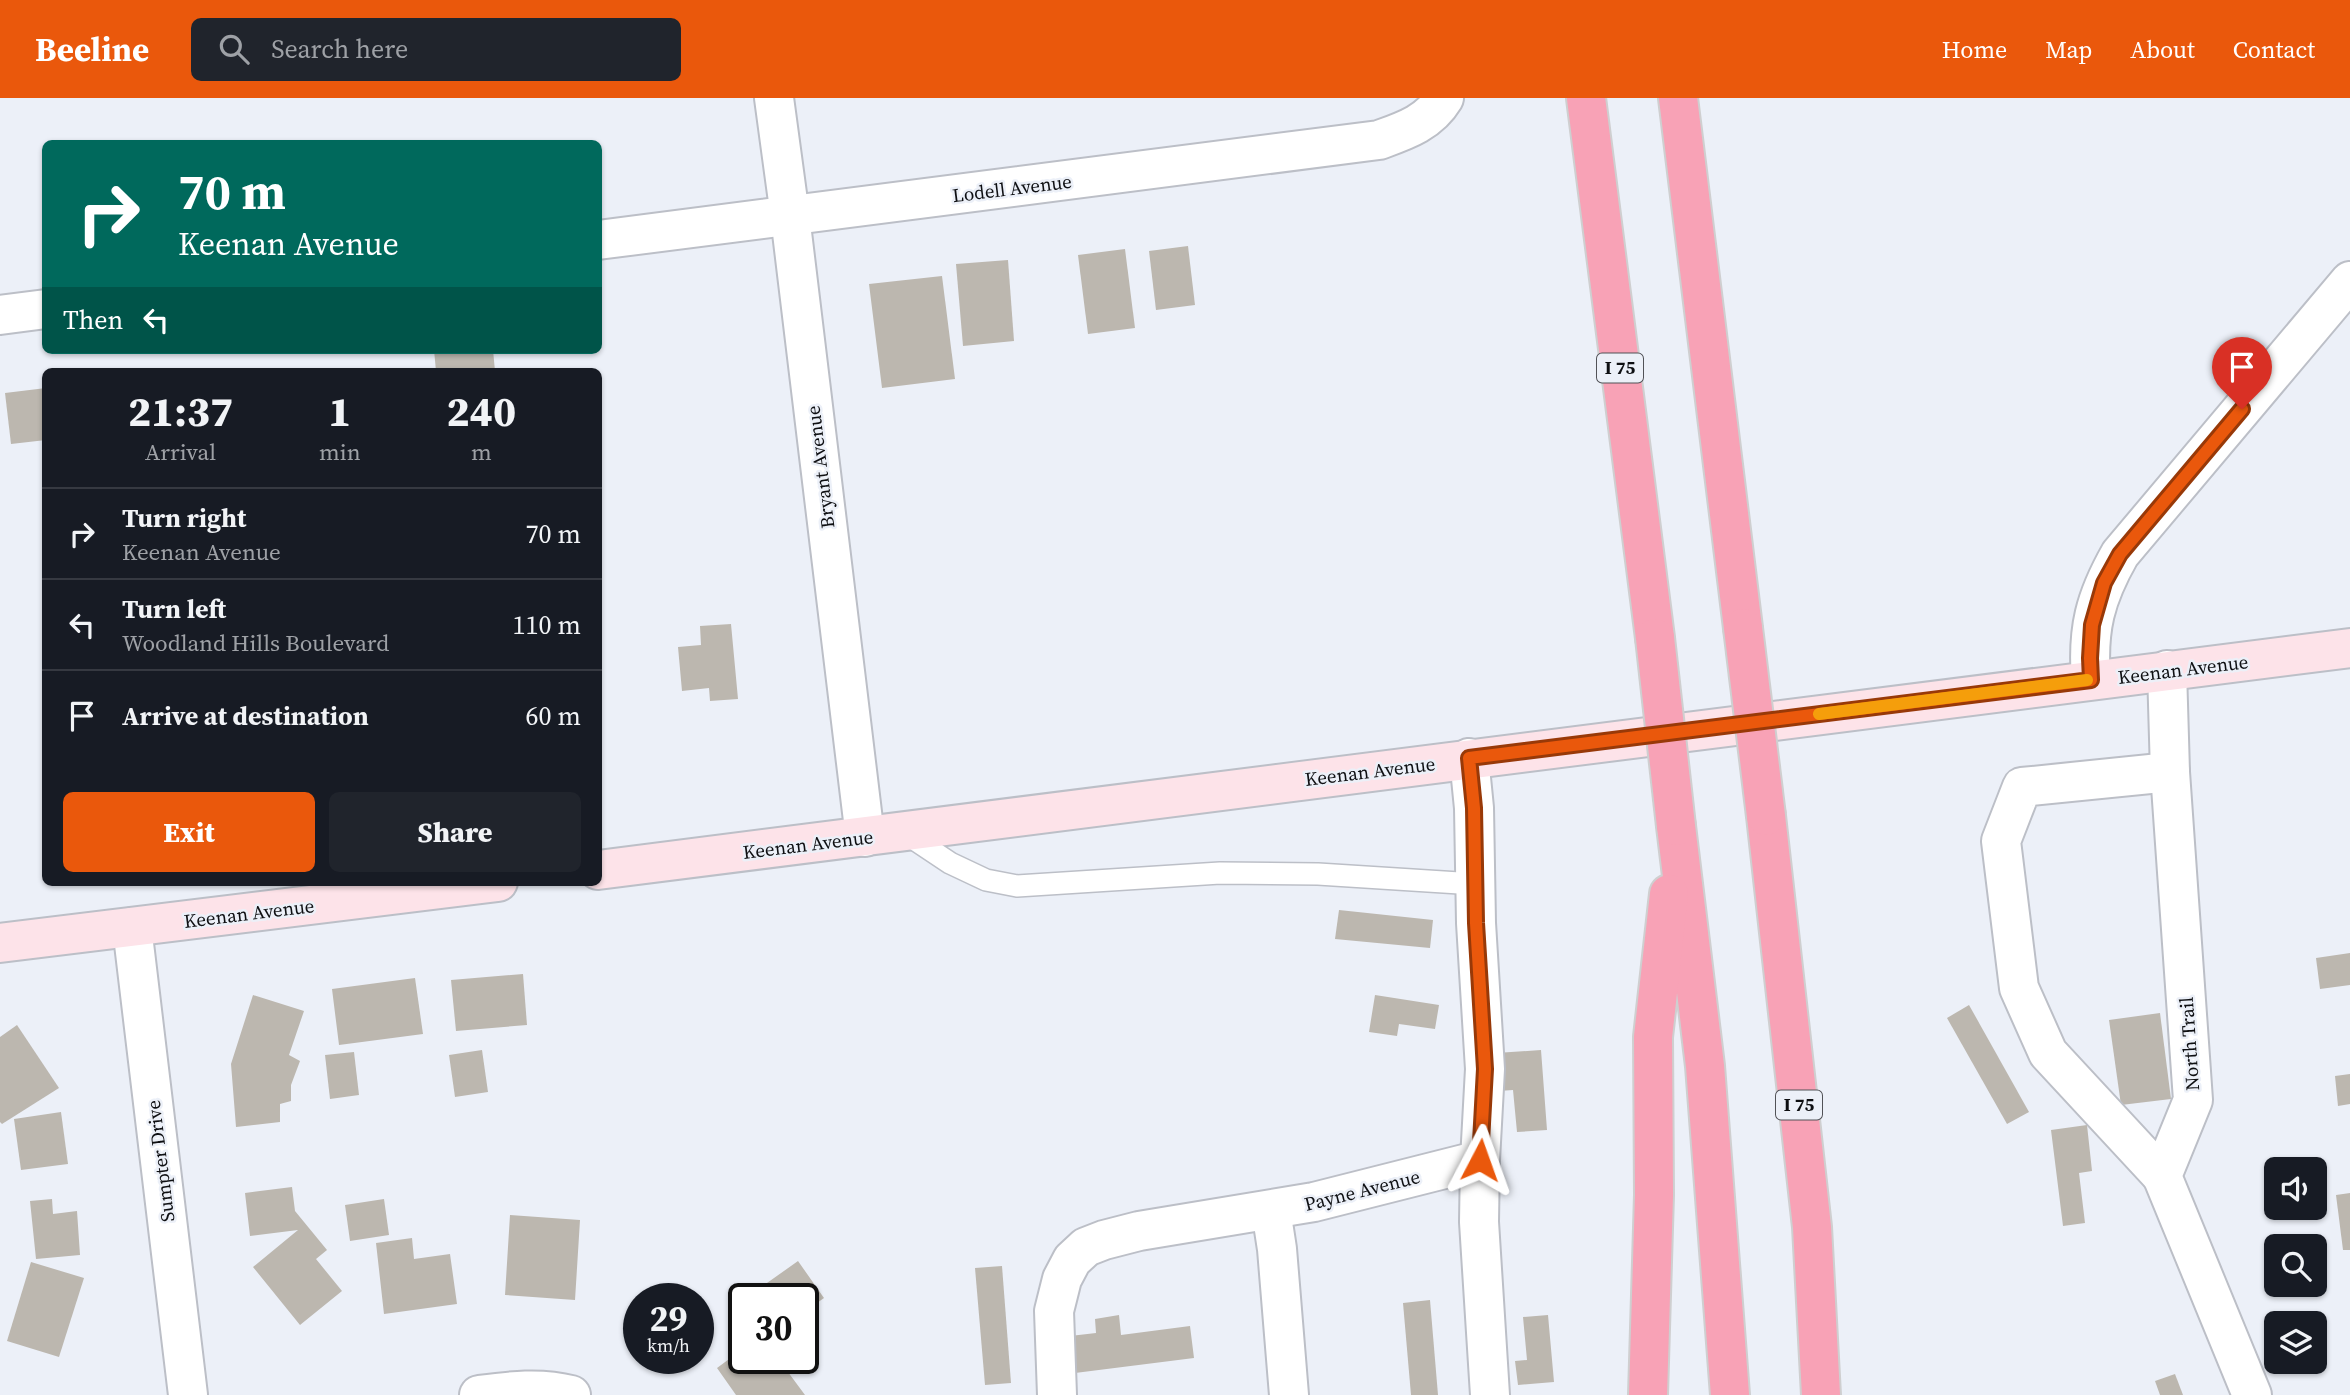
<!DOCTYPE html>
<style>
body{margin:0;font-family:"Source Serif 4",serif;background:#20242c;color:#f1f3f6;height:100vh;display:flex;flex-direction:column;font-size:26px;white-space:nowrap}
*{box-sizing:border-box;margin:0}
p{font-size:23px;color:#9ea1a6}
.icon{flex:none;width:38px;height:38px;fill:none;stroke:currentColor;stroke-width:2;stroke-linecap:round;stroke-linejoin:round}
.map{position:relative;flex:1;overflow:hidden}
.details{position:absolute;left:42px;top:270px;width:560px;height:518px;display:flex;flex-direction:column;background:#171b24;border-radius:10px;box-shadow:0 2px 5px #0004}
.details>*{flex:none}
.banner{position:absolute;left:42px;top:42px;width:560px;height:214px;border-radius:10px;box-shadow:0 2px 5px #0004;background:#00695c;color:#fff;overflow:hidden}
.tools{position:absolute;left:2264px;top:1059px;display:grid;gap:14px}
.tools a{display:grid;place-items:center;width:63px;height:63px;border-radius:10px;background:#171b24;box-shadow:0 2px 5px #0004;font-size:35px}
.speed{position:absolute;left:623px;top:1185px;display:flex;gap:14px;font-size:35px;font-weight:700;text-align:center}
.speed>*{display:grid;place-content:center;width:91px;height:91px;border-radius:50%;background:#171b24;box-shadow:0 2px 5px #0004;line-height:1}
.speed small{font-size:18px;font-weight:400}
.speed .limit{border:4px solid #111;border-radius:10px;background:#fff;color:#111}
.pin{position:absolute;display:grid;place-items:center;width:60px;height:60px;color:#fff;margin:-72px -30px;border-radius:50% 50% 50% 0;rotate:-45deg;box-shadow:0 0 7px #0007}
.pin .icon{rotate:45deg}
.me{position:absolute;width:77px;margin:-38px;rotate:4deg;stroke-linejoin:round;filter:drop-shadow(0 0 5px #0008)}
.turn{display:flex;align-items:center;gap:24px;height:147px;padding:0 21px;font-size:32px}
.turn .icon{width:91px;height:91px;stroke-width:2.5}
.turn b{display:block;font-size:49px;line-height:60px}
.then{display:flex;align-items:center;height:66px;padding:0 21px;background:#0003;gap:14px;font-size:26px}
.eta{display:flex;justify-content:space-evenly;align-items:center;height:119px;text-align:center}
.eta b{font-size:42px;font-weight:800;line-height:49px}
.button{display:flex;gap:14px;margin-top:auto;padding:14px 21px}
.button a{flex:1;height:80px;border-radius:10px;background:#ea580c;color:#fff;font-size:28px;font-weight:800;line-height:80px;text-align:center}
.button a+a{background:#20242c;color:#f1f3f6}
ul{padding:0;list-style:none}
li{display:flex;align-items:center;gap:21px;height:91px;padding:0 21px;border-top:2px solid #363941}
li div{flex:1}
li b{display:block;font-size:26px}
li em{font-style:normal}
header{display:flex;align-items:center;gap:42px;box-sizing:border-box;height:98px;padding:0 35px;background:#ea580c;color:#fff}
header strong{font-size:33px}
nav{display:flex;gap:38px;margin-inline-start:auto;font-size:24px}
.search{width:490px;height:63px;background:#20242c;display:flex;align-items:center;gap:18px;box-sizing:border-box;padding:0 24px;border-radius:10px;color:#9ea1a6;font-size:26px}
.map>svg:first-child{display:block}
.building{fill:#bcb7af}
.lines{fill:none;stroke-linecap:round;stroke-linejoin:round}
.lane-casing{stroke:#bcbfc7;stroke-width:24}
.street-casing{stroke:#bcbfc7;stroke-width:42}
.secondary-casing{stroke:#bcbfc7;stroke-width:42}
.highway-casing{stroke:#cfcfd0;stroke-width:42}
.lane{stroke:#fff;stroke-width:21}
.street{stroke:#fff;stroke-width:38}
.secondary{stroke:#fde3e9;stroke-width:38}
.highway{stroke:#f8a2b6;stroke-width:38}
.highway-bridge-casing{stroke:#cfcfd0;stroke-width:42;stroke-linecap:butt}
.highway-bridge{stroke:#f8a2b6;stroke-width:38}
.route-casing{stroke:#983908;stroke-width:18}
.route{stroke:#ea580c;stroke-width:12}
.slow{stroke:#f59e0b;stroke-width:12}
.labels{text-anchor:middle;stroke-width:5;stroke-linejoin:round;paint-order:stroke}
.shield{fill:#ecf0f8;stroke:#515257;stroke-width:2}
.shield-label{font-size:18px;font-weight:bold;fill:#0e0f12}
.street-label{font-size:19px;fill:#0e0f12;stroke:#ecf0f8}
</style>
<header>
<strong>Beeline</strong>
<div class="search"><svg class="icon" aria-label="search" viewBox="0 0 24 24"><circle cx="10" cy="10" r="6"/><path d="M15 15l6 6"/></svg>Search here</div>
<nav><a>Home</a><a>Map</a><a>About</a><a>Contact</a></nav>
</header>
<div class="map">
<svg width="2350" height="1297" viewBox="0 0 2350 1297">
<rect width="100%" height="100%" fill="#ecf0f8"/>
<g class="building">
<polygon points="1188,148 1195,207 1156,212 1149,153"/>
<polygon points="1125,151 1135,230 1088,236 1078,157"/>
<polygon points="1008,162 1014,243 963,248 956,166"/>
<polygon points="942,178 955,281 882,290 869,186"/>
<polygon points="434,252 493,252 495,273 436,273"/>
<polygon points="46,290 46,342 11,346 5,295"/>
<polygon points="731,526 738,601 710,603 709,590 682,593 678,549 701,547 700,528"/>
<polygon points="1339,812 1433,822 1430,850 1335,841"/>
<polygon points="2350,855 2350,887 2320,891 2316,860"/>
<polygon points="523,876 527,927 456,933 451,882"/>
<polygon points="415,880 423,936 339,947 332,891"/>
<polygon points="253,897 304,913 289,957 300,963 291,987 291,1003 280,1006 280,1024 236,1029 231,966"/>
<polygon points="1375,897 1439,907 1435,931 1399,926 1397,938 1369,934"/>
<polygon points="1969,907 2029,1014 2007,1026 1947,920"/>
<polygon points="2160,915 2171,1001 2121,1007 2109,922"/>
<polygon points="17,927 59,990 2,1026 0,1024 0,939"/>
<polygon points="482,952 488,994 455,999 449,957"/>
<polygon points="1541,952 1547,1032 1517,1034 1513,992 1499,993 1496,955"/>
<polygon points="354,954 359,997 330,1001 325,957"/>
<polygon points="2350,976 2350,1006 2338,1008 2335,978"/>
<polygon points="61,1014 68,1066 21,1072 14,1021"/>
<polygon points="2087,1027 2092,1073 2079,1075 2085,1125 2063,1128 2051,1032"/>
<polygon points="292,1089 295,1113 327,1152 316,1161 342,1193 300,1227 253,1169 298,1132 250,1138 245,1095"/>
<polygon points="2350,1095 2350,1152 2343,1152 2336,1097"/>
<polygon points="52,1101 53,1116 77,1113 80,1157 36,1161 30,1103"/>
<polygon points="384,1101 389,1137 350,1143 345,1107"/>
<polygon points="510,1117 580,1122 575,1202 505,1197"/>
<polygon points="412,1140 414,1161 450,1156 457,1206 384,1216 376,1145"/>
<polygon points="798,1163 824,1200 803,1215 803,1200 746,1200"/>
<polygon points="31,1164 84,1180 59,1259 7,1243"/>
<polygon points="1002,1168 1011,1285 985,1287 975,1170"/>
<polygon points="1430,1202 1438,1297 1411,1297 1403,1205"/>
<polygon points="1119,1217 1121,1237 1190,1228 1194,1260 1075,1275 1070,1238 1096,1235 1095,1221"/>
<polygon points="1548,1217 1554,1284 1518,1287 1515,1263 1527,1262 1523,1219"/>
<polygon points="744,1250 744,1260 799,1260 785,1270 805,1297 736,1297 717,1270"/>
<polygon points="2175,1276 2183,1297 2160,1297 2155,1283"/>
</g>
<g class="lines">
<defs>
<polyline id="lane" points="905,735 950,765 986,782 1017,788 1220,775 1318,776 1475,786"/>
<g id="street">
<polyline points="774,0 790,118 865,739"/>
<path d="M598,142L1379,42C1404,33 1429,25 1444,0"/>
<polyline points="0,217 46,211"/>
<polyline points="2167,572 2170,674 2193,1002 2162,1078 2252,1297"/>
<path d="M2091,582C2087,531 2095,500 2120,456L2350,183"/>
<polyline points="1469,660 1474,710 1476,825 1485,971 1480,1062 1479,1124 1490,1297"/>
<polyline points="132,829 188,1297"/>
<polyline points="2162,1078 2048,955 2019,890 2001,743 2022,689 2170,674"/>
<polyline points="1271,1112 1277,1151 1289,1297"/>
<path d="M479,1297C510,1293 540,1289 571,1297"/>
<polyline points="1057,1297 1054,1213 1062,1181 1072,1162 1086,1149 1104,1142 1139,1133 1314,1104 1480,1062"/>
</g>
<g id="secondary">
<polyline points="598,772 2350,550"/>
<polyline points="0,845 498,784"/>
</g>
<g id="highway">
<polyline points="1586,0 1655,540"/>
<polyline points="1678,0 1743,530"/>
<polyline points="1766,718 1812,1129 1821,1297"/>
<polyline points="1676,728 1705,968 1730,1297"/>
<polyline points="1648,1297 1654,1097 1653,939 1669,796"/>
</g>
</defs>
<use href="#lane" class="lane-casing"/>
<use href="#street" class="street-casing"/>
<use href="#secondary" class="secondary-casing"/>
<use href="#highway" class="highway-casing"/>
<use href="#lane" class="lane"/>
<use href="#street" class="street"/>
<use href="#secondary" class="secondary"/>
<use href="#highway" class="highway"/>
<defs>
<g id="highway-bridge">
<polyline points="1743,530 1766,718"/>
<polyline points="1655,540 1676,728"/>
</g>
</defs>
<use href="#highway-bridge" class="highway-bridge-casing"/>
<use href="#highway-bridge" class="highway-bridge"/>
</g>
<g class="lines">
<defs>
<polyline id="route" points="1480,1062 1485,971 1476,825 1474,710 1469,660 2091,582 2090,560 2092,527 2104,485 2120,456 2242,311"/>
</defs>
<use href="#route" class="route-casing"/>
<use href="#route" class="route"/>
<polyline class="slow" points="1819,616 2087,582"/>
</g>
<g class="labels">
<g class="shield">
<rect x="1597" y="255.5" width="46" height="29" rx="5"/>
<rect x="1776" y="992.5" width="46" height="29" rx="5"/>
</g>
<g class="shield-label">
<text x="1620" y="276">I 75</text>
<text x="1799" y="1013">I 75</text>
</g>
<g class="street-label">
<text transform="translate(1012 90) rotate(-7)" y="7">Lodell Avenue</text>
<text transform="translate(820 369) rotate(-97)" y="7">Bryant Avenue</text>
<text transform="translate(2183 571) rotate(-7)" y="7">Keenan Avenue</text>
<text transform="translate(1370 673) rotate(-7)" y="7">Keenan Avenue</text>
<text transform="translate(808 746) rotate(-7)" y="7">Keenan Avenue</text>
<text transform="translate(249 815) rotate(-7)" y="7">Keenan Avenue</text>
<text transform="translate(2189 946) rotate(-94)" y="7">North Trail</text>
<text transform="translate(160 1063) rotate(-97)" y="7">Sumpter Drive</text>
<text transform="translate(1362 1092) rotate(-14)" y="7">Payne Avenue</text>
</g>
</g>
</svg>
<div class="tools">
<a><svg class="icon" aria-label="sound" viewBox="0 0 24 24"><path d="M4 9h4l5-4v14l-5-4H4zM17 9q2 3 0 6"/></svg></a>
<a><svg class="icon" aria-label="search" viewBox="0 0 24 24"><circle cx="10" cy="10" r="6"/><path d="M15 15l6 6"/></svg></a>
<a><svg class="icon" aria-label="layers" viewBox="0 0 24 24"><path d="M12 4l9 5-9 5-9-5zM3 14l9 5 9-5"/></svg></a>
</div>
<div class="speed"><div>29<small>km/h</small></div><div class="limit">30</div></div>
<div class="pin" style="left:2242px;top:311px;background:#d93025"><svg class="icon" aria-label="arrive" viewBox="0 0 24 24"><path d="M6 21V4h12l-3 4 3 4H6"/></svg></div>
<svg class="me" style="left:1480px;top:1062px" viewBox="-20 -20 40 40"><path d="M0-17L14 15 0 8-14 15z" fill="#ea580c" stroke="#fff" stroke-width="4"/></svg>
<div class="banner">
<div class="turn"><svg class="icon" aria-label="right" viewBox="0 0 24 24"><path d="M7 20v-9h11M14 6l5 5-5 5"/></svg><div><b>70 m</b>Keenan Avenue</div></div>
<div class="then">Then<svg class="icon" aria-label="left" viewBox="0 0 24 24"><path d="M17 20v-9H6M10 6l-5 5 5 5"/></svg></div>
</div>
<section class="details">
<div class="eta">
<div><b>21:37</b><p>Arrival</p></div>
<div><b>1</b><p>min</p></div>
<div><b>240</b><p>m</p></div>
</div>
<ul>
<li><svg class="icon" aria-label="right" viewBox="0 0 24 24"><path d="M7 20v-9h11M14 6l5 5-5 5"/></svg><div><b>Turn right</b><p>Keenan Avenue</p></div><em>70 m</em></li>
<li><svg class="icon" aria-label="left" viewBox="0 0 24 24"><path d="M17 20v-9H6M10 6l-5 5 5 5"/></svg><div><b>Turn left</b><p>Woodland Hills Boulevard</p></div><em>110 m</em></li>
<li><svg class="icon" aria-label="arrive" viewBox="0 0 24 24"><path d="M6 21V4h12l-3 4 3 4H6"/></svg><div><b>Arrive at destination</b></div><em>60 m</em></li>
</ul>
<div class="button"><a>Exit</a><a>Share</a></div>
</section>
</div>
